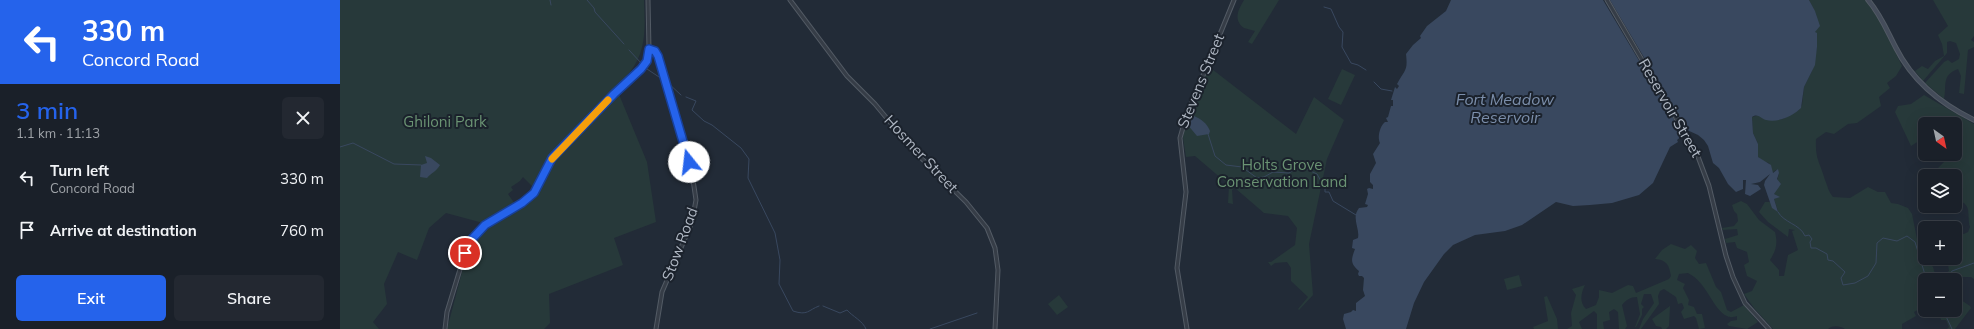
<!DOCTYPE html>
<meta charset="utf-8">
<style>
body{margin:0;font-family:Mulish,sans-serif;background:#232831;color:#f1f3f6;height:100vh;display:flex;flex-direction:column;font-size:15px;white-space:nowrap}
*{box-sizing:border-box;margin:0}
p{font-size:13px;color:#9fa3a8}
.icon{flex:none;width:22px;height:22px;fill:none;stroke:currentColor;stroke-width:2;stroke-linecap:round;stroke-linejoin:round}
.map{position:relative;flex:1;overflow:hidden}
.side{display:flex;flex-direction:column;background:#1a2029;width:340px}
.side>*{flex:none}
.hud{background:#2563eb;color:#fff;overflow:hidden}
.needle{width:26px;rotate:147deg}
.controls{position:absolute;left:1578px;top:117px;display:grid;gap:8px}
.controls a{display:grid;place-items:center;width:44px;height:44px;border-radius:6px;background:#1a2029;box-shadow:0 4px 16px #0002,0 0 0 1px #383e46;font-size:20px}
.pin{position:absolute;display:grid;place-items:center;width:34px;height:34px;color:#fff;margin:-17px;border:2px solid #fff;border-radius:50%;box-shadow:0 1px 4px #0007}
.me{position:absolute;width:44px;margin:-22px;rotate:344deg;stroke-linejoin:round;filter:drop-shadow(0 0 3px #0008)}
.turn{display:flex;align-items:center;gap:14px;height:84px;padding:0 16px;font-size:18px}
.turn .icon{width:52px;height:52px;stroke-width:2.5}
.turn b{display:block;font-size:28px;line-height:34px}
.round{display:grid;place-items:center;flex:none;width:42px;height:42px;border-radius:6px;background:#232831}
.headline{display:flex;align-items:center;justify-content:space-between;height:68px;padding:0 16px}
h1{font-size:24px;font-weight:600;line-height:30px;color:#2563eb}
.primary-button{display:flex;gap:8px;margin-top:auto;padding:8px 16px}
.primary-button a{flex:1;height:46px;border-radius:6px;background:#2563eb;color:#fff;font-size:16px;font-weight:600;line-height:46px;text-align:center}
.primary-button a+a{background:#232831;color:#f1f3f6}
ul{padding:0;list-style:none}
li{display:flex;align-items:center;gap:12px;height:52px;padding:0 16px}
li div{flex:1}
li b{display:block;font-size:15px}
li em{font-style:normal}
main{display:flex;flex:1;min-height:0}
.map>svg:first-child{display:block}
.green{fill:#27393a}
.water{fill:#39485f}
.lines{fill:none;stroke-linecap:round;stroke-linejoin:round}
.stream{stroke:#39485f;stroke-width:1}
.tertiary-casing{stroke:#535b65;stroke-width:5}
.secondary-casing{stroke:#535b65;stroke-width:5.5}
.tertiary{stroke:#363d47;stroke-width:3}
.secondary{stroke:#444c5a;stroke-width:3.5}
.route-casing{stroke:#184099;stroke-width:10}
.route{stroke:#2563eb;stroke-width:7}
.slow{stroke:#f59e0b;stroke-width:7}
.labels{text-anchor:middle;stroke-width:4;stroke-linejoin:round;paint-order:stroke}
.street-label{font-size:15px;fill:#b0b8c4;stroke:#1b222c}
.park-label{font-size:15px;fill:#6a9373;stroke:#1b222c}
.water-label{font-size:16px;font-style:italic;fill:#7b8eaa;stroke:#1b222c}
</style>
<main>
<section class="side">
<div class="hud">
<div class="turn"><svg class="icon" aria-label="left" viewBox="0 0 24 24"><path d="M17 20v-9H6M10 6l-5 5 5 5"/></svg><div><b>330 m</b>Concord Road</div></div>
</div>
<div class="headline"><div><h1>3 min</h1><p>1.1 km · 11:13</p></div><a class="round"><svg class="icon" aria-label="close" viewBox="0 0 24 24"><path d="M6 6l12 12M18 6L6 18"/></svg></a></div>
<ul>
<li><svg class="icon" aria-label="left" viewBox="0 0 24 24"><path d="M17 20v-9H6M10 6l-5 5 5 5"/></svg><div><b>Turn left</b><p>Concord Road</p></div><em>330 m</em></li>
<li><svg class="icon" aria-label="arrive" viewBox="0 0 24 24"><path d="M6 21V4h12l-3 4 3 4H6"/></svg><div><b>Arrive at destination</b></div><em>760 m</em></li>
</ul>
<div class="primary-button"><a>Exit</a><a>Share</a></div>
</section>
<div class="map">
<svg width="1634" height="329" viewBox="0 0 1634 329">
<rect width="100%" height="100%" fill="#222b37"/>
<g class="green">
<path d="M0,0H304C305,27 307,50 290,72L213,153L194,188L183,177L180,181L171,187L173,190L168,194L175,204L143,223L106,213L89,228L77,260L58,252L44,284L47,304L33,322L39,329H0Z"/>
<path d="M904,0H939L912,44L908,42L915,31L904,28C893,20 898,10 904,0Z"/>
<path d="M1469,0H1525L1538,17L1562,66L1556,76L1547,83L1550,88L1539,97L1541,106L1517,123L1508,124L1494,134L1486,132L1476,139C1475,160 1480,162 1485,180C1488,187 1488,191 1493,197L1510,198L1528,187L1538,192H1545L1551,203L1558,204L1568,208L1572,214L1578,244L1585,258L1593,267L1597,280H1585V306L1574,312L1576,316L1562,324V329H1505C1500,326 1493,325 1488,329H1433L1414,308L1404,294L1412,291L1417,281L1407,276L1404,265L1409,262L1407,252L1397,248L1395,242L1386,243L1385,239L1398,235L1397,229L1383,230L1382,228L1394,226L1398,221L1397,214L1394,211L1392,205L1401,201L1407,204L1419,220L1435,232C1438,244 1436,250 1430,260L1439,270V276H1444L1448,255L1458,250L1452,231L1455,230L1449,229L1448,237L1428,222L1419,212L1425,202H1430L1438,211L1434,199L1438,197L1434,194L1439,173L1436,170L1432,173L1429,163L1422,161L1418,157V144L1413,133L1412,117L1419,115L1430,120L1443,119L1459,110L1462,105L1464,87L1472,71L1477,47L1475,32L1477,20L1476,14Z"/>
<path d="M1593,0H1634V36L1631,40L1634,42V47L1628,50L1624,94L1619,93L1621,76L1618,69C1601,75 1607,86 1604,99L1585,83L1604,62L1608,60L1612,63L1619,59L1620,54L1616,43L1610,41L1607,42V53L1583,81L1575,71L1582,66L1588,69L1595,61L1604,56L1602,44L1598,35L1608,26Z"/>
<polygon points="868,66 956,134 974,97 1004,120 987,159 969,244 973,295 959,310 958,309 968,297 951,281 951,268 947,262 935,263 931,266 928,262 931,262 955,245 957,228 948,216 924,213 895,188 892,190 893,204 888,203 889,185 855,156 846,157 843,138 844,129"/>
<polygon points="1002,69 1015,75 1001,105 988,99"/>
<polygon points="278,92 307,162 316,222 274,238 283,265 209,294 210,323 204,329 107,329 125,261 136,240 153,224 181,208 194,197 217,156"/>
<path d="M1584,95L1634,124V284V279L1631,277H1611L1609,280H1605L1602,275L1609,271L1608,265L1612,258H1615V234L1617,232L1624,234L1628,232L1630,227C1627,219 1631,208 1624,203C1621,201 1618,201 1615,198V176H1595L1594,172L1606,160L1602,154H1615V124H1585V137L1571,146L1555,112L1558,106L1571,104Z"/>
<path d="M1331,244L1345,249L1351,245L1357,251L1355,258L1359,264L1366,263L1376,287L1381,292L1387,310L1391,312L1404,305L1418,322L1407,329L1389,326L1387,324L1391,321L1397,320V316C1394,317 1390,318 1387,316C1373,310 1367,282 1348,273L1339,274L1337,280L1345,284L1343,288L1349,300L1348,305L1354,307L1357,314H1362L1365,328L1359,329L1356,318L1354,316L1344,319L1341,312L1344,308L1342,303L1338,304L1336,297L1324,289L1320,291L1318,296L1319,304L1301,329H1299L1303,319L1314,303L1311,294H1304L1301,304L1304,307L1302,309V315L1296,327H1295L1300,314L1297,297C1290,297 1286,300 1282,305L1287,326L1285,329H1279L1278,312L1274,309L1269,312L1270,320L1263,322L1264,329H1257V314L1254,311L1239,322L1242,329H1227L1232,326L1231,313L1236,295L1232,289L1245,285C1241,293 1239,302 1246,309L1256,305L1259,297V290L1272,293L1288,285L1293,286L1296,293L1329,279L1331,276C1329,265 1327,260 1315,259L1322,250Z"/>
<polygon points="1179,275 1182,286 1167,290 1164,279"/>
<polygon points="719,295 728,307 717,315 708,304"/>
<polygon points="1207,296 1217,319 1218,329 1194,329 1193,327 1208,321 1204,297"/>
<polygon points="1615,296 1630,306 1631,308 1615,329 1607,329 1609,327 1606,320 1601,320 1598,310 1615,310"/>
<polygon points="1330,306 1329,326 1326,329 1322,329 1321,327 1316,326 1312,319"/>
</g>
<g class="water">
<path d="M1111,0H1263L1343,135L1337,140L1338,142L1330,147L1313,183L1299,195L1272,203L1250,205L1233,206L1216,202L1182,225L1165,231L1135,235L1113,245L1104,254L1084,282L1074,303L1066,329H1006L1003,319L1004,314L1011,312L1013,310L1016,311V303L1025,296L1023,290L1024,278L1022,276H1019L1018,274L1019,271C1010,263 1011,260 1015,249L1012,248L1013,240L1018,238C1020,228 1011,218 1019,208L1027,207L1028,205L1025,204L1028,194L1027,189L1029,188L1033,189V185L1030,182V174L1036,163L1033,154L1040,143C1037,137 1040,126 1045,122H1048L1046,118L1048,117L1051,106H1053V100H1051L1055,87L1057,89L1059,86L1057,84C1065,69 1068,71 1066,54L1073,45L1081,38L1080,36L1087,26L1106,11Z"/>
<path d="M1270,0H1469L1475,11L1480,26L1475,32L1477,33V47L1475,65L1464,87L1461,108C1453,116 1438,123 1426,120C1420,118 1418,113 1412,117L1413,133L1418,144V157L1431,165L1433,173L1438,169L1439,173L1437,179L1441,184L1434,194L1440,197L1434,199L1438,212L1432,208L1424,185L1425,181L1430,174L1420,182L1411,184L1418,185L1421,189L1410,196L1405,194L1406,180H1403V189L1396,192L1388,184L1379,168L1373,163L1368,146L1364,140L1358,135L1347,130Z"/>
<path d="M852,111L854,116C861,119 867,123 870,131L869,134L857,136L847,124Z"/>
<path d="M85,156L91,158L100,165C97,171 91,173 87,178L80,177L81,165L87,163Z"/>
</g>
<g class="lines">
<g class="stream">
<polyline points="210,0 211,5"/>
<polyline points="247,0 254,8 255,12 284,44"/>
<polyline points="984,7 991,9 999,27 1003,32 1002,47 1011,63 1018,65 1026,70"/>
<polyline points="289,50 302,64"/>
<polyline points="307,69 322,79"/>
<polyline points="327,82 341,95"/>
<polyline points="1034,82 1041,89 1052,91"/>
<path d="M346,97L356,101L352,110L364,121L372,125L401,148L409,159L408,178L435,233L440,260L439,284L453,311C468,316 468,310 479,306"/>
<polyline points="868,134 875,156 886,165 902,167 917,178 924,177 933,172 949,173 957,168 964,168 977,174 985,188 985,192 989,192 993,201 1016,215"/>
<polyline points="0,147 13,143 54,164 81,165"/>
<path d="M1438,212C1444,223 1460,224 1465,236L1469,235L1472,239L1470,242L1471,248H1476L1487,254L1488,260L1493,261L1505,272L1501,278L1503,285L1515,283L1528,276L1536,263L1537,243L1543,238L1557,241L1567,236L1575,242L1586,278L1588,280"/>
<polyline points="1606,280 1612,271 1634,263"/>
<path d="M483,306L500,313L507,310C512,316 523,321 526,329"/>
<polyline points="1603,310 1612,329"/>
<polyline points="590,329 637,313"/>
</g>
<defs>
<g id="tertiary">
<polyline points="450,0 507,76 535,104 574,151 626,202 647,228 655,248 658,270 655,329"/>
<polyline points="1267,0 1357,154 1369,186 1386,256 1393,277 1405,303 1429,329"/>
<polyline points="309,49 315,51 318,56 352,173 356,200 352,222 322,292 316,329"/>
<polyline points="105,329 107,312 125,253 132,239 145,225 191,197 198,188 206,168 216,154 274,94 304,66 309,49 308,0"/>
<polyline points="847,329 837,268 846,192 840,138 846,117 894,0"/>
</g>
<path id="secondary" d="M1528,0C1541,15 1547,31 1556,48C1573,82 1601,104 1634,120"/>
</defs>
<use href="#tertiary" class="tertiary-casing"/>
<use href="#secondary" class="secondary-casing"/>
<use href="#tertiary" class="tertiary"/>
<use href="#secondary" class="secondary"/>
</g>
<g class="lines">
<defs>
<polyline id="route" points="125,253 132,239 145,225 182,203 194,193 212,158 274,94 301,69 307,61 309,49 315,51 318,56 349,162"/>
</defs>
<use href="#route" class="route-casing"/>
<use href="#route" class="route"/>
<polyline class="slow" points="212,159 268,100"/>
</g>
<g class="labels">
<g class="street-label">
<text transform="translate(861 81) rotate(-68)" y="5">Stevens Street</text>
<text transform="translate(1330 108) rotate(60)" y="5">Reservoir Street</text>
<text transform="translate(581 154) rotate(47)" y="5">Hosmer Street</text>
<text transform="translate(340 244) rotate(-70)" y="5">Stow Road</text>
</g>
<g class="park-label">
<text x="105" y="127">Ghiloni Park</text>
<text x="942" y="170">Holts Grove<tspan x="942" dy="17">Conservation Land</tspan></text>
</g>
<g class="water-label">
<text x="1165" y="105">Fort Meadow<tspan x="1165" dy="18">Reservoir</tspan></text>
</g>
</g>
</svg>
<div class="controls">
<a><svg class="needle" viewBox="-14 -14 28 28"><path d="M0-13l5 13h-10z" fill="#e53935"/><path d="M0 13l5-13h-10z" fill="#9fa3a8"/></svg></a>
<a><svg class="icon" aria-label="layers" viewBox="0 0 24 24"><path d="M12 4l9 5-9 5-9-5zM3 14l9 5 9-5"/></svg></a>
<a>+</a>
<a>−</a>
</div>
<div class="pin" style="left:125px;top:253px;background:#d93025"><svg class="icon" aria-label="arrive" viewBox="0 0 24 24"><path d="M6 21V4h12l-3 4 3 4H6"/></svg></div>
<svg class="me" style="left:349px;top:162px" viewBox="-20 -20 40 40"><circle r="19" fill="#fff"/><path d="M0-13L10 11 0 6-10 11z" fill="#2563eb"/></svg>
</div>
</main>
